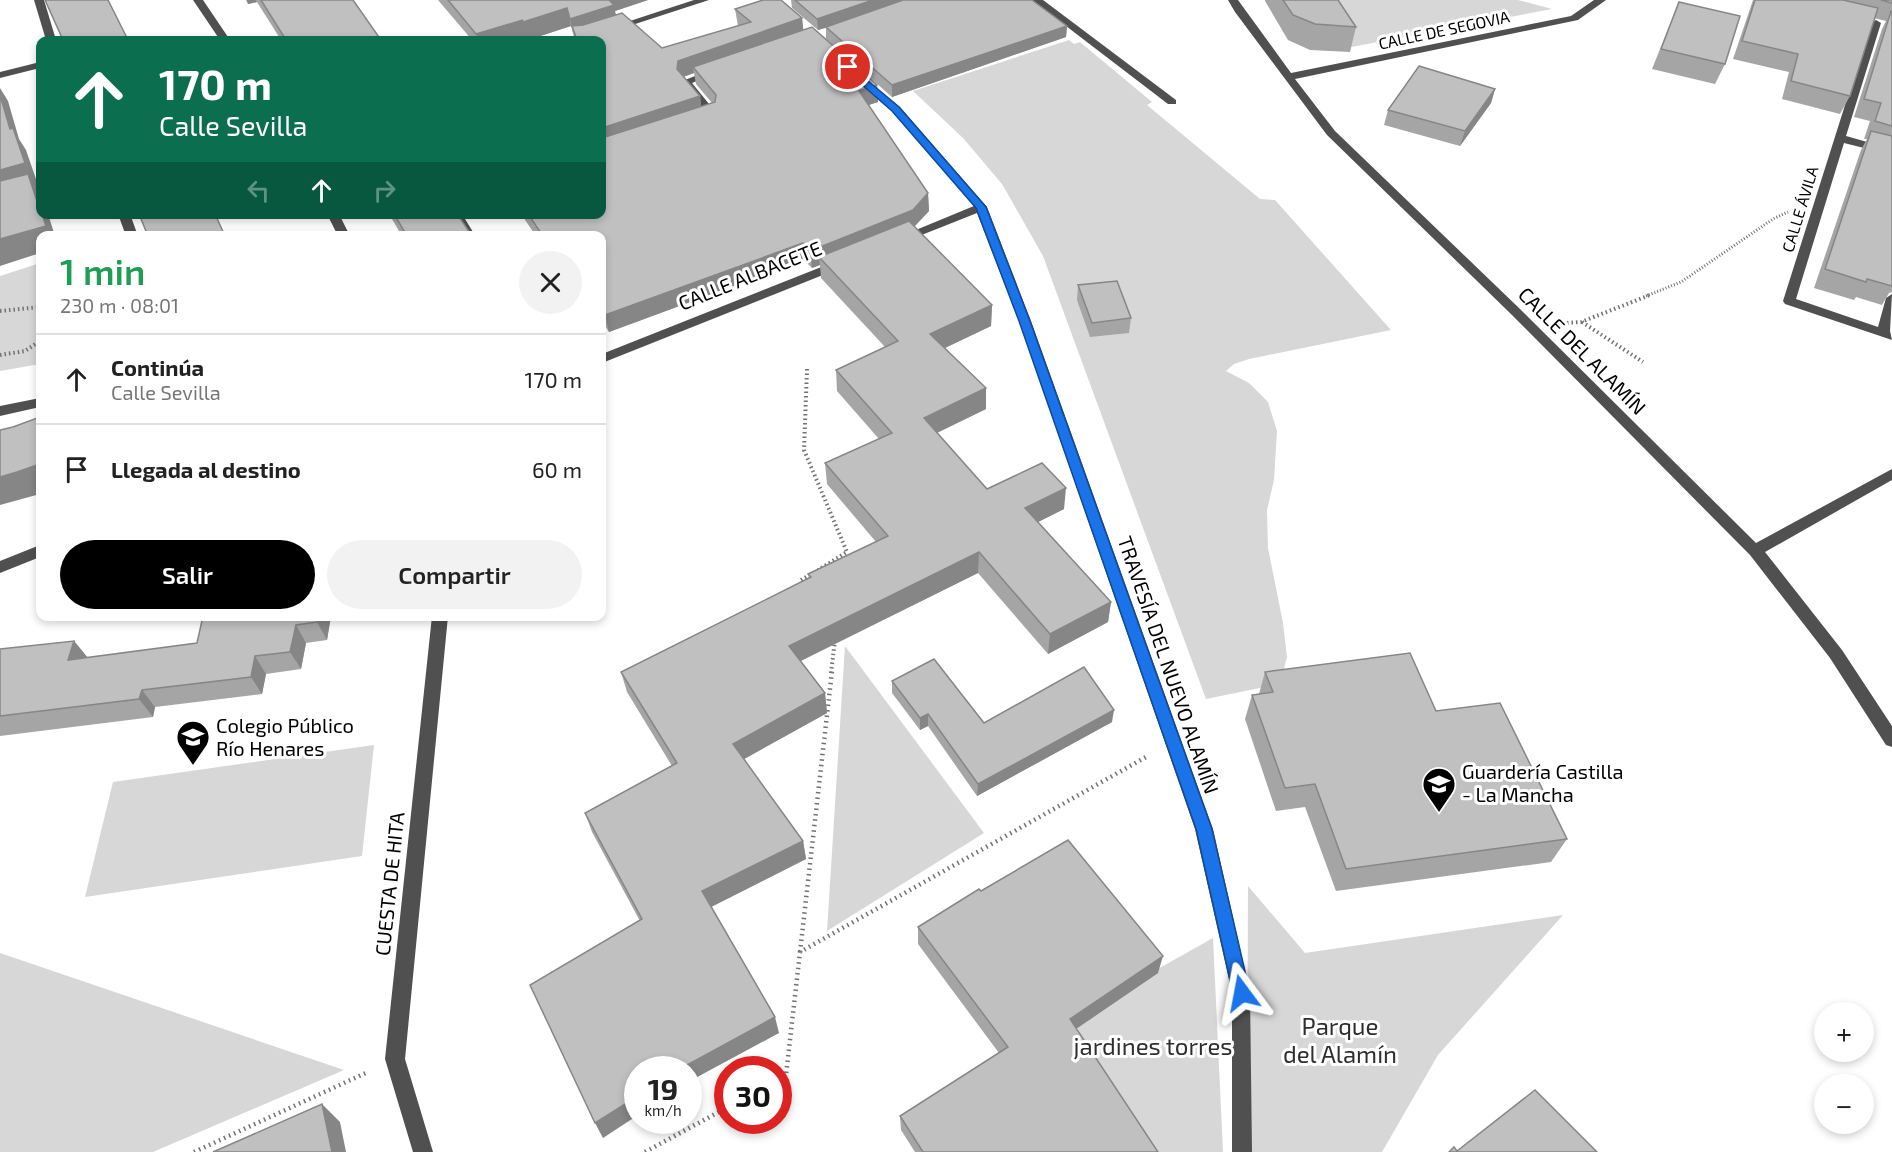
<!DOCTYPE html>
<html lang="es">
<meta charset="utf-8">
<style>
body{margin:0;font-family:"Exo 2",sans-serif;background:#f2f2f2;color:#222;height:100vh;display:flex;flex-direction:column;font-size:22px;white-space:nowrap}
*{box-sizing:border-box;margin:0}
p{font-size:20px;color:#767676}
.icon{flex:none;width:33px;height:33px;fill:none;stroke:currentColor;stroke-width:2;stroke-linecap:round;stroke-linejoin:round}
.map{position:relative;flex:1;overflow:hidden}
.drawer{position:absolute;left:36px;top:231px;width:570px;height:390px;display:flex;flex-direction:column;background:#fff;border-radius:12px;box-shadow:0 3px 9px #0003}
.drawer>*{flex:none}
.banner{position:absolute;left:36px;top:36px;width:570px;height:183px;border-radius:12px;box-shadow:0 3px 9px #0003;background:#0b6e4f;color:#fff;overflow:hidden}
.controls{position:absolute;left:1814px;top:1002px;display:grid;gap:12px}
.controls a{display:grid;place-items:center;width:60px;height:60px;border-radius:50%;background:#fff;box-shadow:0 3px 9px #0003;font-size:30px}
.speed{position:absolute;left:624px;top:1056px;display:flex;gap:12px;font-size:30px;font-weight:700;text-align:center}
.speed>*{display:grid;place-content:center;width:78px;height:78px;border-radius:50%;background:#fff;box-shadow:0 3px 9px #0003;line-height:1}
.speed small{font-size:15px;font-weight:400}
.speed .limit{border:9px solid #d22;background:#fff;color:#111}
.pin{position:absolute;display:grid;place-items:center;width:51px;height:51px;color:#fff;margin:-26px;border:3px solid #fff;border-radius:50%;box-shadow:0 2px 6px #0007}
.me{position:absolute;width:66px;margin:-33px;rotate:347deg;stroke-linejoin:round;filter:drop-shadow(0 0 4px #0008)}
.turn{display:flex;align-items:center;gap:21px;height:126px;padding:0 24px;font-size:27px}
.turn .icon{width:78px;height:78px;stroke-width:2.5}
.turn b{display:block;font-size:42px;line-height:51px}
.lanes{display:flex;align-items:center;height:57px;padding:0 24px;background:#0003;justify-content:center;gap:30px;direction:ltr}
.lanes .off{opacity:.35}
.round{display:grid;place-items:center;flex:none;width:63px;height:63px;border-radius:32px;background:#f2f2f2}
.summary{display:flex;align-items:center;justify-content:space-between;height:102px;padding:0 24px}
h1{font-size:36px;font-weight:600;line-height:45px;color:#1e9e55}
.action{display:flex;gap:12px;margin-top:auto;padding:12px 24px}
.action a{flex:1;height:69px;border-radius:36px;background:#000;color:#fff;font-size:24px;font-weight:600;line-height:69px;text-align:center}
.action a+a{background:#f2f2f2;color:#222}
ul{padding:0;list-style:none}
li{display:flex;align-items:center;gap:18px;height:90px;padding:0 24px;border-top:2px solid #e0e0e0}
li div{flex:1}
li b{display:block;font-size:22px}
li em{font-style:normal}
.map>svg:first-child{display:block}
.green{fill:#d7d7d7}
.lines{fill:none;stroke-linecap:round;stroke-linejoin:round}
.path-far2{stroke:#727272;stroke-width:3;stroke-dasharray:1 2;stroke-linecap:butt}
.path-far1{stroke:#727272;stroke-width:4;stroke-dasharray:1.5 3;stroke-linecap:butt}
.path{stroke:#727272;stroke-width:4.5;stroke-dasharray:1.5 4;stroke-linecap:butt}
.minor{fill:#505050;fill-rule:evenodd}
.wall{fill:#a5a5a5;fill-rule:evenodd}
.shaded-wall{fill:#868686}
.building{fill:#c0c0c0;stroke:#868686;stroke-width:1.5}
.route{fill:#1a73e8;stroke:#114b97;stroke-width:1.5}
.labels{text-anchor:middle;stroke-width:6;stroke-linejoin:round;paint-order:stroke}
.far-street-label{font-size:16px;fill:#000;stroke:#fff}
.street-label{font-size:20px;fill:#000;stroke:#fff}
.poi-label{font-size:20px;fill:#000;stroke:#fff;text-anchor:start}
.near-park-label{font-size:24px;fill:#2e2e2e;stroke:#fff}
</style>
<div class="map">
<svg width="1892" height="1152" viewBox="0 0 1892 1152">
<rect width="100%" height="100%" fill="#fff"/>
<g class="green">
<polygon points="1315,0 1518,0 1552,9 1346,48"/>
<polygon points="1069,40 1074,44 1080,42 1152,102 1147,105 1260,199 1275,200 1391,330 1249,359 1234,364 1226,371 1249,383 1268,402 1277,431 1274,480 1267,510 1268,548 1283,623 1287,657 1280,684 1206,699 1043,256 1002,184 963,138 913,91"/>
<polygon points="40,263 40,364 0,371 0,276"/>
<polygon points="845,646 984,833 827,931"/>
<polygon points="374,745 362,856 85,897 113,782"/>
<polygon points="1248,886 1305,953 1563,915 1438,1055 1382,1152 1247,1152"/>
<polygon points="1213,938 1223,1152 1118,1152 1074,1016"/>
<polygon points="0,953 344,1070 153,1152 0,1152"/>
</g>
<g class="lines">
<polyline class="path-far2" points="1646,296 1681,282 1773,219 1788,212"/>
<g class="path-far1">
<polyline points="0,311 40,307"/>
<polyline points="1582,322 1643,362"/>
<polyline points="1567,323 1581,322 1650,295"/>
<polyline points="0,355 25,351 40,341"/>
<polyline points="807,369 804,450 847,552 818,570"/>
<polyline points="803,584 801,580 811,574"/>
<polyline points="831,673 835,640"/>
</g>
<g class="path">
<polyline points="800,952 832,671"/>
<polyline points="778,1079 786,1075 800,952 1146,757"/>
<polyline points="194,1152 368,1072"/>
<polyline points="645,1152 728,1107"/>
</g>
<g class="minor">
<polygon points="34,0 44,0 56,40 46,40"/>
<polygon points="193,0 203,0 230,40 220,40"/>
<polygon points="694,0 709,0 586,40 572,40"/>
<polygon points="1032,0 1043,0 1176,100 1176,104 1168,104"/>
<polygon points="1228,0 1238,0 1291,73 1571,16 1594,0 1606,0 1578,20 1295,79 1335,131 1520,309 1756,543 1892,469 1892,480 1765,552 1842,650 1892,726 1892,747 1886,745 1830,658 1750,555 1512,315 1327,135 1235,12"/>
<polygon points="1876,20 1881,23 1846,136 1892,149 1892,155 1844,143 1796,299 1878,327 1886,298 1892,294 1890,331 1892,340 1785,304 1783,301 1871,23"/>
<polygon points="40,62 40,68 0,78 0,72"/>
<polygon points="710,70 719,72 692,83 718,115 707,120 702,117 706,114 680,82"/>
<polygon points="863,77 900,107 987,207 1031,321 1213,829 1250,993 1252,1152 1232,1152 1232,993 1195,829 1019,321 977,213 904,242 896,242 894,239 974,206 892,111 859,82 859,78"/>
<polygon points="40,187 40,194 0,205 0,198"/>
<polygon points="118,214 130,214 138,236 126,236"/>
<polygon points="327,214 339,214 350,236 338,236"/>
<polygon points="450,214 462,214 473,232 471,235 450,236 460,230"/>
<polygon points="839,260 845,264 843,267 602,363 602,354"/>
<polygon points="40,398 40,407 0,416 0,406"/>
<polygon points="40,545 40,557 0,573 0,561"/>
<polygon points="432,616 448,616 405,1059 433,1152 413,1152 385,1059"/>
</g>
</g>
<g class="wall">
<polygon points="246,0 353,0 381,40 281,40 257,2 248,4"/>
<path d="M438,0H648L615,11L616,15L662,48L738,26L735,9L802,18L803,30L877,85L878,102L868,105L928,193L929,211L914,227L992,305L991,326L945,348L986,388V409L937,433L987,489L1064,509L1038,522L1111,602L1108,622L1048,654L978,573L801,661L825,693L827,713L744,759L803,841L806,859L711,907L779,1033L688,1070L603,1138L640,921L592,832L585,813L672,766L627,692L621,672L809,578L808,574L876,542L827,484L825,463L879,439L837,391L836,370L885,347L821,278L820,265L812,268L804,260L609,332L602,321V236H536L521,214H602V40H575L571,26L528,40H472ZM694,73L696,84L712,103L701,107L700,96L683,77Z"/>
<polygon points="791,0 1032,0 1067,26 1066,37 892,97 826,39 826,28 818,30 792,8"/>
<polygon points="1265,0 1338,0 1356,27 1350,52 1310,50 1288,40 1265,1"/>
<polygon points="1753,0 1892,0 1892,292 1889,293 1882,305 1856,297 1854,300 1814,288 1861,150 1867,139 1864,139 1870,121 1854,117 1882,29 1886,21 1874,18 1850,96 1840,114 1782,99 1789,72 1733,59"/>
<polygon points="1679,2 1725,64 1715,84 1652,69"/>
<polygon points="1495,89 1491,103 1460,146 1384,125 1388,110"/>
<polygon points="389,214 452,214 453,218 472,236 402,236"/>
<polygon points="1078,285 1131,318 1129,333 1090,337 1077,300"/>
<polygon points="331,616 327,640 306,643 301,669 266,674 262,694 155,707 153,717 0,736 0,649 74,641 88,658 197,643"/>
<polygon points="1265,672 1436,711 1567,839 1551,862 1336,891 1305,807 1276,811 1245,719 1252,695 1259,694"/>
<polygon points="892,681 984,723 1112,722 977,796 928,726 920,730 892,693"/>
<polygon points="981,891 1158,973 1076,1029 1158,1152 915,1152 901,1130 900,1116 999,1053 918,944 918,927"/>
</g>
<g class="shaded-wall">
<polygon points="247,0 256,0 257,2 248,4"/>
<polygon points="604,0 648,0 615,11 617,23 575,37 572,26 574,37 570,19"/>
<polygon points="873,0 907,0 818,30 817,19"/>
<polygon points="567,8 571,26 528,40 478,40 476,34"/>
<polygon points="802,18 804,35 693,67 694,73 680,78 677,69 678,61"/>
<polygon points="1067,26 1066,37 892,97 892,85"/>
<polygon points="877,85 878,102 860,108 859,91"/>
<polygon points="0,88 8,101 19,139 26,150 38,185 36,186 40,194 40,210 0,196 0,170 10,129 0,97"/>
<polygon points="1495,89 1491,103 1460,146 1465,131"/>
<polygon points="700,96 702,113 602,146 602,128"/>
<polygon points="928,193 929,211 913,228 819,257 820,265 812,268 810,251"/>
<polygon points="42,214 48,214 55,236 40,236 40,253 0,266 0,239"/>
<polygon points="452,214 457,229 442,218 442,215"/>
<polygon points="803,243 804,260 609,332 605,315"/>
<polygon points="992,305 991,326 930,355 930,334"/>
<polygon points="986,388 986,409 924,439 924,418"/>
<polygon points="40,464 40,494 0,505 0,477"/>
<polygon points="1066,488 1064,509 1024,529 1025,508"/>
<polygon points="979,552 978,573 792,665 789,646"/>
<polygon points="1111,602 1108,622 1048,654 1050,634"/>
<polygon points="318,616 331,616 327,640 317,622"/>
<polygon points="296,625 306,643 301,669 290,652"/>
<polygon points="74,641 88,658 68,660"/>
<polygon points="255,656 266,674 262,694 251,677"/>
<polygon points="142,690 155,707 153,717 139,699"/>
<polygon points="825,693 827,713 737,763 733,744"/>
<polygon points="1114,710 1112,722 977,796 978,784"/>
<polygon points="928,714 928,726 920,730 920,718"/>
<polygon points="803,841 806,859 707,909 702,891"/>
<polygon points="1163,956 1158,973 1067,1035 1070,1019"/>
<polygon points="775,1017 779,1033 688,1082 688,1070 678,1070"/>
<polygon points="638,1096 638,1115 603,1138 595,1123"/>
<polygon points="322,1104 340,1122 346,1152 332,1152"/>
</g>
<g class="building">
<polygon points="45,0 108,0 128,40 63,40"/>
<polygon points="261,0 353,0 381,40 286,40"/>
<polygon points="448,0 609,0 614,5 570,19 567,8 520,23 523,20 476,34"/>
<polygon points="763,0 781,0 802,18 678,61 677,69 700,96 602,128 602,40 577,40 572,26 583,25 622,13 662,48 751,22 735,9"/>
<polygon points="795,0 873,0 817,19"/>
<polygon points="903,0 1032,0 1067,26 892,85 826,27"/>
<polygon points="1283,0 1338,0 1356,27 1315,24 1293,15"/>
<polygon points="1755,0 1843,0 1878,8 1850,96 1791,81 1798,54 1742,41"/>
<polygon points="1881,0 1892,0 1892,3"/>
<polygon points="1679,2 1740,16 1725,64 1661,49"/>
<polygon points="1891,11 1892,11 1892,126 1875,121 1881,103 1864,99"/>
<polygon points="812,27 877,85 859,91 928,193 913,210 810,251 803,243 605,315 602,310 602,236 543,236 528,214 602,214 602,138 715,102 716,95 693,67"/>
<polygon points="1419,66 1495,89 1465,131 1388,110"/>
<polygon points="0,95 10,129 13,128 25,163 0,170"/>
<polygon points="1871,131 1892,136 1892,286 1867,279 1866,282 1825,269"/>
<polygon points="28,174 40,210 40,214 42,214 46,226 0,239 0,181"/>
<polygon points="139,214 215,214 225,236 148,236"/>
<polygon points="394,214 443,214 442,218 460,218 472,236 407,236"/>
<polygon points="909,221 992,305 930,334 986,388 924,418 987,489 1042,463 1066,488 1025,508 1111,602 1050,634 979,552 789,646 825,693 733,744 803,841 702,891 775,1017 678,1070 638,1070 638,1096 595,1123 530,985 642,919 585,813 677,763 621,672 811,577 808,574 888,536 825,463 892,433 836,370 898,341 819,257"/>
<polygon points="1117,281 1131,318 1092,323 1078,285"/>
<polygon points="40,417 40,464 17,472 0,477 0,430 13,427"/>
<polygon points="203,616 318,616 317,622 296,625 290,652 255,656 251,677 142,690 139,699 0,716 0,649 74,641 68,660 197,643"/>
<polygon points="1410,653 1436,711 1500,703 1567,839 1346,869 1315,784 1285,788 1252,695 1273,692 1265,672"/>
<polygon points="934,659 984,723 1084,667 1114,710 978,784 928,714 920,718 892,681"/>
<polygon points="1068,840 1163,956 1070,1019 1158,1152 923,1152 900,1116 1008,1047 918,927 979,889 981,891"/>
<polygon points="1535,1090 1597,1152 1449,1152 1454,1147 1457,1151"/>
<polygon points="322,1104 332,1152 213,1152"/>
</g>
<polygon class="route" points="848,64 899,107 986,207 1030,321 1212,829 1250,993 1248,998 1242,1001 1236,998 1233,993 1196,829 1019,321 976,208 892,111 844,69 843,67"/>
<defs>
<symbol id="school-pin" viewBox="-11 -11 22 30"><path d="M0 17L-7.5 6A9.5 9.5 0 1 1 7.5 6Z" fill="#000" stroke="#fff"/><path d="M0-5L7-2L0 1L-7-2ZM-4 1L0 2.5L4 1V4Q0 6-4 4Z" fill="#fff"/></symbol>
</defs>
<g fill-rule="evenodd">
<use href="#school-pin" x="174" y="718" width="38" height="52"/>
<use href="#school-pin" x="1420" y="765" width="38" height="52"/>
</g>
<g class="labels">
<g class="far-street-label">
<text transform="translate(1444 30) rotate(-12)" y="6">CALLE DE SEGOVIA</text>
<text transform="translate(1800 209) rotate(-73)" y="6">CALLE ÁVILA</text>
</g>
<g class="street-label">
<text transform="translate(750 276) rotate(-22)" y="7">CALLE ALBACETE</text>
<text transform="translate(1582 351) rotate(45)" y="7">CALLE DEL ALAMÍN</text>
<text transform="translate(1168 665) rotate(71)" y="7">TRAVESÍA DEL NUEVO ALAMÍN</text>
<text transform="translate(390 884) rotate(-84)" y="7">CUESTA DE HITA</text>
</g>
<g class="poi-label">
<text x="216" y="733">Colegio Público<tspan x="216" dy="23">Río Henares</tspan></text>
<text x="1462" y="779">Guardería Castilla<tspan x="1462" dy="23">- La Mancha</tspan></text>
</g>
<g class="near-park-label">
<text x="1340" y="1035">Parque<tspan x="1340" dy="28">del Alamín</tspan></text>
<text x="1153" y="1055">jardines torres</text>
</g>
</g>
</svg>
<div class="controls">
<a>+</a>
<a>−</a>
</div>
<div class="speed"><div>19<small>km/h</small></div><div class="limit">30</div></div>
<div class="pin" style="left:848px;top:67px;background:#d93025"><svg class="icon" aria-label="arrive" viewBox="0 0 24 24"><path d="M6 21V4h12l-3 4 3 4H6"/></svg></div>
<svg class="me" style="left:1242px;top:993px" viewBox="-20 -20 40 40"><path d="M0-17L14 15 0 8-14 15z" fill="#1a73e8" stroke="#fff" stroke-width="4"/></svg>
<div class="banner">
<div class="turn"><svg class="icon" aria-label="ahead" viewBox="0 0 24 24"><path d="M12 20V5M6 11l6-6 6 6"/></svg><div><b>170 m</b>Calle Sevilla</div></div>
<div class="lanes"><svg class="icon off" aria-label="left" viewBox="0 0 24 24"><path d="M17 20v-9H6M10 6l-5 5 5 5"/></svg><svg class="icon" aria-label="ahead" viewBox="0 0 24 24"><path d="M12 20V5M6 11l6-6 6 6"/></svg><svg class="icon off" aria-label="right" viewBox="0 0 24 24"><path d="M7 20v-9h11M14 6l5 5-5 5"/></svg></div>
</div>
<section class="drawer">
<div class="summary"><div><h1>1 min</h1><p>230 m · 08:01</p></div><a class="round"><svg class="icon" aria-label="close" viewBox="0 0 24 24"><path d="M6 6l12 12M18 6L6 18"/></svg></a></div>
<ul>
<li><svg class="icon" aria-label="ahead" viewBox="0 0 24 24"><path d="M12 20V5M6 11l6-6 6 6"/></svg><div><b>Continúa</b><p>Calle Sevilla</p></div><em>170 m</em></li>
<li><svg class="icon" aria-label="arrive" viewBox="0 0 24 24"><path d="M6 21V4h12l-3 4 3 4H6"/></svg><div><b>Llegada al destino</b></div><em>60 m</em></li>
</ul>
<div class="action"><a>Salir</a><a>Compartir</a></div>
</section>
</div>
